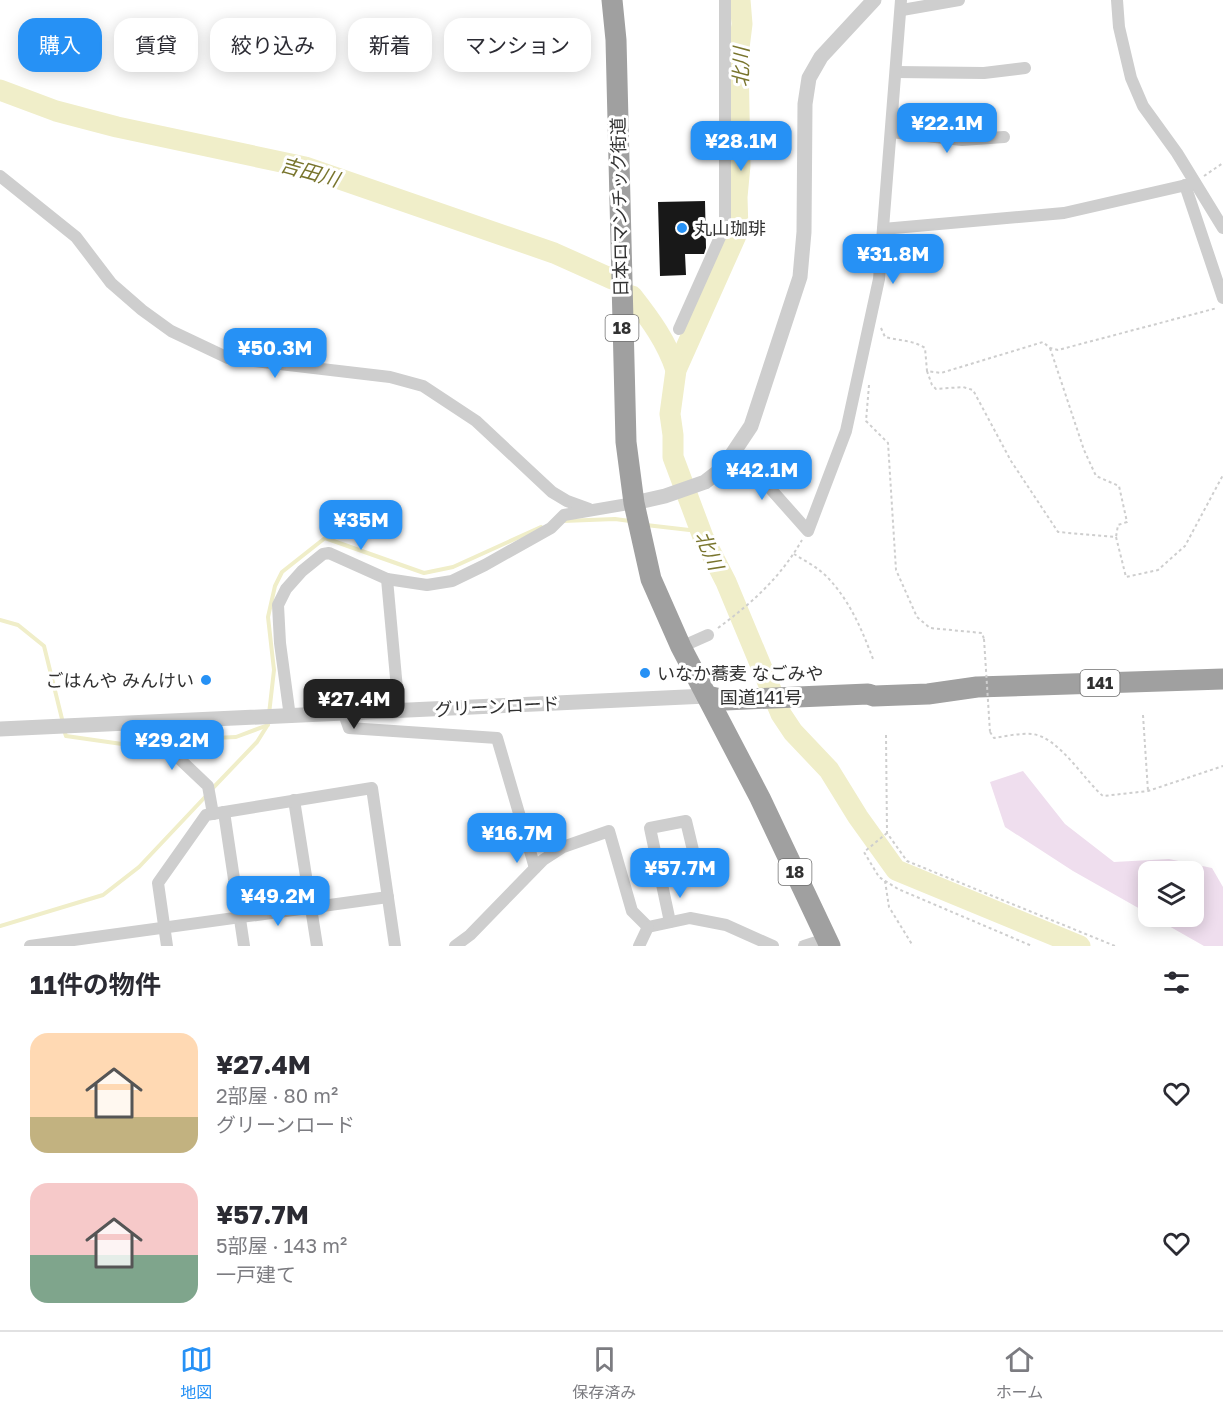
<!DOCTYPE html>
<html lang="ja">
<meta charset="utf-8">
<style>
body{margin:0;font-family:"Golos Text","Noto Sans JP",sans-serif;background:#f2f2f3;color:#2b2b33;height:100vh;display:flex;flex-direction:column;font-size:22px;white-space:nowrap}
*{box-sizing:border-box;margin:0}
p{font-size:20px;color:#7c7c81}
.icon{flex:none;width:33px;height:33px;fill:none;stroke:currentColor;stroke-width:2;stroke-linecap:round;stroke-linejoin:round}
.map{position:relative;height:946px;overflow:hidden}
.details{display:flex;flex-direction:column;background:#fff;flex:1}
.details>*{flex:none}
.hud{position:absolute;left:18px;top:18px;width:600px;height:54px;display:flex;gap:12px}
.controls{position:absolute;left:1138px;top:861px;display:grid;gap:12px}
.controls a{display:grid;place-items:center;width:66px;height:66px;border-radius:12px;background:#fff;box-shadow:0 3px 15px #0003;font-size:30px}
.price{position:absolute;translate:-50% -51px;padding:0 14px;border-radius:12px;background:#2691f5;color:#fff;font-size:20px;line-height:39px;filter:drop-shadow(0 2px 3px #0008)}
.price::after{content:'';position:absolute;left:50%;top:36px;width:18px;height:14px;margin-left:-9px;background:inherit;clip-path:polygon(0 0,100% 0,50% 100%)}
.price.on{background:#222;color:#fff}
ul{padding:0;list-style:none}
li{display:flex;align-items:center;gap:18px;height:150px;padding:0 30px}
li span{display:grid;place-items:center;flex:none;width:168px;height:120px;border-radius:18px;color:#555}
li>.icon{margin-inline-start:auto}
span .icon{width:72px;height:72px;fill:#fffc;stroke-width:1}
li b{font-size:26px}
h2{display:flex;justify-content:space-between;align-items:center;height:72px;padding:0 30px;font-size:26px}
.tag{padding:0 21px;border-radius:18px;background:#fff;box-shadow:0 3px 15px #0003;font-size:21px;line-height:54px}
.tag.on{background:#2691f5;color:#fff}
.menu{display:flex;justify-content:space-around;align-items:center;height:84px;border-top:2px solid #e1e1e2;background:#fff;font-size:16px;color:#7c7c81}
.menu a{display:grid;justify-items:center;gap:3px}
.menu .on{color:#2691f5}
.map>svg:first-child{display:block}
.green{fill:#efdeee}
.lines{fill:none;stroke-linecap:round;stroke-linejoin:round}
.stream{stroke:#f0eec9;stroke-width:4}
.river{stroke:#f0eec9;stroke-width:21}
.building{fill:#181818}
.path{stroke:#cecece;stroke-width:2;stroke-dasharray:3 3;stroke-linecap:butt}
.minor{stroke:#cecece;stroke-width:12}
.tertiary{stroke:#cecece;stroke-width:15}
.trunk{stroke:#a0a0a0;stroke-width:21}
.path-bridge{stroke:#cecece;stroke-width:2;stroke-dasharray:3 3;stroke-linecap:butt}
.poi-dot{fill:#2691f5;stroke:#fff;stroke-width:2}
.labels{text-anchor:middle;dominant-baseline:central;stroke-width:6;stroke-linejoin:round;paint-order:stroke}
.shield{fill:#fff;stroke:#6f6f6f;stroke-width:1.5}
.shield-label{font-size:16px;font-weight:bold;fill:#313131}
.street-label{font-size:18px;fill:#313131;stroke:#fff}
.poi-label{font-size:18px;fill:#313131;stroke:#fff;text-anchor:start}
.water-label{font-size:20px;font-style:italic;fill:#79752d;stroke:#fff}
</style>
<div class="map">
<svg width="1223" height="946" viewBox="0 0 1223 946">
<rect width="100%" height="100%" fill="#fff"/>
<polygon class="green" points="1023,771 1065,824 1114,862 1169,859 1212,868 1223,887 1223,946 1204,946 1153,917 1194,916 1194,872 1149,872 1149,914 1073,871 1005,827 990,782"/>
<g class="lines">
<g class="stream">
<polyline points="563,521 615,519 630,521"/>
<polyline points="646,525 698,531 703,537"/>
<polyline points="0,620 18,625 44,646 63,723"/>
<polyline points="269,714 274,670 268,617 275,586 282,572 325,538 424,573 453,567 541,527"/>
<polyline points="64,730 66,736 122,744 150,741 236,737 268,725 268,722"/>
<polyline points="211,790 257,742 267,726"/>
<polyline points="0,926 103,895 139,867 206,796"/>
</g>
<g class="river">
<polyline points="740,0 742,24 738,56 740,165 737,197 738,231 676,370 670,414 673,435 673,457 703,537 726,582 781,714 793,732 829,770 858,817 896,870 1080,946"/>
<polyline points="0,90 56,111 117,127 305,167 554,253 612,279"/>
<path d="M632,296C650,319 667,342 676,370"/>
</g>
</g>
<polygon class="building" points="705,201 706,248 704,254 685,254 686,275 660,276 658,202"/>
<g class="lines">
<g class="path">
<polyline points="1204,176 1223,163"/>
<path d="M881,328L885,337C899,341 913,340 925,348L927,371L941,373L1043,342L1050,348L1058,350L1217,308"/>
<polyline points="1050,348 1084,450 1096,476 1119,486 1127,522 1118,525 1116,537"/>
<polyline points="927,371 932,385 936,389 963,387 973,390 1011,461 1058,532 1116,537 1126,577 1158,570 1185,546 1223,475"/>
<polyline points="869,385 866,421 888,443 896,570 917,617 930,628 982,633 984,639"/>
<path d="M794,554C805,561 819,568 828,578C850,601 862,630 873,659"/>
<path d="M718,628C753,602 780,578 802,540"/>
<polyline points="1143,715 1148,791"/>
<path d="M990,732L994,738C1006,736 1020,733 1032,734C1059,737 1083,779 1103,796L1148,791L1223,766"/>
<polyline points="886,735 887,833 907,861 1115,946"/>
<polyline points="887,833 864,852 879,877 898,889 1032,946"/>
<polyline points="885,881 889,907 913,946"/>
</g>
<g class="minor">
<polyline points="1117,0 1119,27 1131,78 1143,106 1177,153 1223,228"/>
<polyline points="902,10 959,0"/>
<polyline points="896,72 984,73 1025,68"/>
<polyline points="891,132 962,140 1004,137"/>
<polyline points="0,176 76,237 111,283 142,310 171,331 228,358 390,377 423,386 476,421 552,492 567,501 589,509"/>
<polyline points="1185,185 1223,298"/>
<polyline points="883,229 1064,213 1195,183"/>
<polyline points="679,329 725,226 725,0"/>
<polyline points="733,454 760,477 808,531 846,431 879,279 901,0"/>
<polyline points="387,579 399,711"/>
<polyline points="681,647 708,635"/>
<polyline points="344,714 349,728 497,738 535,868"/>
<polyline points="290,717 280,643 278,605 286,589 302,571 323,554 329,553 387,579 427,585 452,581 485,565 551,528 564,515 634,503"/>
<polyline points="161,722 162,735 168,748 208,786 213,814"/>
<polyline points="294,800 317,946"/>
<polyline points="224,812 244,946"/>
<polyline points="661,881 690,872 697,867 686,821 650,828 670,922"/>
<polyline points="648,927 690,918 726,925 773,946"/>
<polyline points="30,946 388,897"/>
<polyline points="167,946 158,883 206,815 372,788 395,946"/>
<polyline points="455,946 470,935 543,860 563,847 609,831 632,911 648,927"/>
<polyline points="639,946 648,927"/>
<polyline points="804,946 826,939"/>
</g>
<g class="tertiary">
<polyline points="634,503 665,496 705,482 723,468 751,426 800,277 804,232 805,104 809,78 821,57 874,0"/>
<polyline points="0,729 707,696"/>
</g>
<g class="trunk">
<polyline points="612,0 616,40 626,442 634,503 651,579 681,647 760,798 830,946"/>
<polyline points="707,696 725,700 868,694 874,696 928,694 977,687 1223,679"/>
</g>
<polyline class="path-bridge" points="984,639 990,732"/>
</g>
<g class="poi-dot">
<circle cx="682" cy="228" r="6"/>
<circle cx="645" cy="673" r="6"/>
<circle cx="206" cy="680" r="6"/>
</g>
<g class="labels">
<g class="shield">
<rect x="605.5" y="315" width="33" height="26" rx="4.5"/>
<rect x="1080.5" y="670" width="39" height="26" rx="4.5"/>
<rect x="778.5" y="859" width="33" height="26" rx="4.5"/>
</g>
<g class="shield-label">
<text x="622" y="328">18</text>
<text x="1100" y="683">141</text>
<text x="795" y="872">18</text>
</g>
<g class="street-label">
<text transform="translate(619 207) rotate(-91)">日本ロマンチック街道</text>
<text x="761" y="697">国道141号</text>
<text transform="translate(497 706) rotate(-3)">グリーンロード</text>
</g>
<g class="poi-label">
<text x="694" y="228">丸山珈琲</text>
<text x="657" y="673">いなか蕎麦 なごみや</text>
<text x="194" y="680" text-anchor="end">ごはんや みんけい</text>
</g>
<g class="water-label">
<text transform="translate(740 67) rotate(-89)">北川</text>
<text transform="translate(310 171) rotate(16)">吉田川</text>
<text transform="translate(710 550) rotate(67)">北川</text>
</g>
</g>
</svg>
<div class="controls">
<a><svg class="icon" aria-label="layers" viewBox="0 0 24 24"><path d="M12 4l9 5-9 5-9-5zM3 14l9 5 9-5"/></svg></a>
</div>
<b class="price" style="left:947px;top:154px">¥22.1M</b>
<b class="price" style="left:741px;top:172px">¥28.1M</b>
<b class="price" style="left:893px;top:285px">¥31.8M</b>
<b class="price" style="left:275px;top:379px">¥50.3M</b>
<b class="price" style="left:762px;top:501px">¥42.1M</b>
<b class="price" style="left:361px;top:551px">¥35M</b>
<b class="price on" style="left:354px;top:730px">¥27.4M</b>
<b class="price" style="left:172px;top:771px">¥29.2M</b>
<b class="price" style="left:517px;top:864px">¥16.7M</b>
<b class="price" style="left:680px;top:899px">¥57.7M</b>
<b class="price" style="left:278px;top:927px">¥49.2M</b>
<div class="hud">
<a class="tag on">購入</a>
<a class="tag">賃貸</a>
<a class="tag">絞り込み</a>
<a class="tag">新着</a>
<a class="tag">マンション</a>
</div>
</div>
<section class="details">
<h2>11件の物件<svg class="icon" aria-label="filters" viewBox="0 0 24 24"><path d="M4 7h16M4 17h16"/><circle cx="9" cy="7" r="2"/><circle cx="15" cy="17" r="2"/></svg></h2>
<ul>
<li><span style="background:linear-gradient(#ffd9b3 70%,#c2b280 0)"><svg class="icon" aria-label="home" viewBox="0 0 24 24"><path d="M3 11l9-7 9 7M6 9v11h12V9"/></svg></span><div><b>¥27.4M</b><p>2部屋 · 80 m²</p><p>グリーンロード</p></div><svg class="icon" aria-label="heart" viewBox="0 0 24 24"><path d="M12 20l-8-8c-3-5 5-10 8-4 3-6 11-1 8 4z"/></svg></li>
<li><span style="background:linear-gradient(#f6c9c9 60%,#7fa58c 0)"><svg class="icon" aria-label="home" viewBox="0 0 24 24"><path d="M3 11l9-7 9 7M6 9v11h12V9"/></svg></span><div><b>¥57.7M</b><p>5部屋 · 143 m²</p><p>一戸建て</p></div><svg class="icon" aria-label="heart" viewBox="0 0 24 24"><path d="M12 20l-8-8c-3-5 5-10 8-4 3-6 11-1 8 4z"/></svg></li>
</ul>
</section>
<nav class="menu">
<a class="on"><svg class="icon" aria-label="map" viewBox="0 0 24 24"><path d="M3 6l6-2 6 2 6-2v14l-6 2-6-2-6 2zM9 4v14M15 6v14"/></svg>地図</a>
<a><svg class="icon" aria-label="saved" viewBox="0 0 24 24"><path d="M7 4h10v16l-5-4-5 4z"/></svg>保存済み</a>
<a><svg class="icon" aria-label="home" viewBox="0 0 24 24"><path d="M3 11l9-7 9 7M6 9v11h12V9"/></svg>ホーム</a>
</nav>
